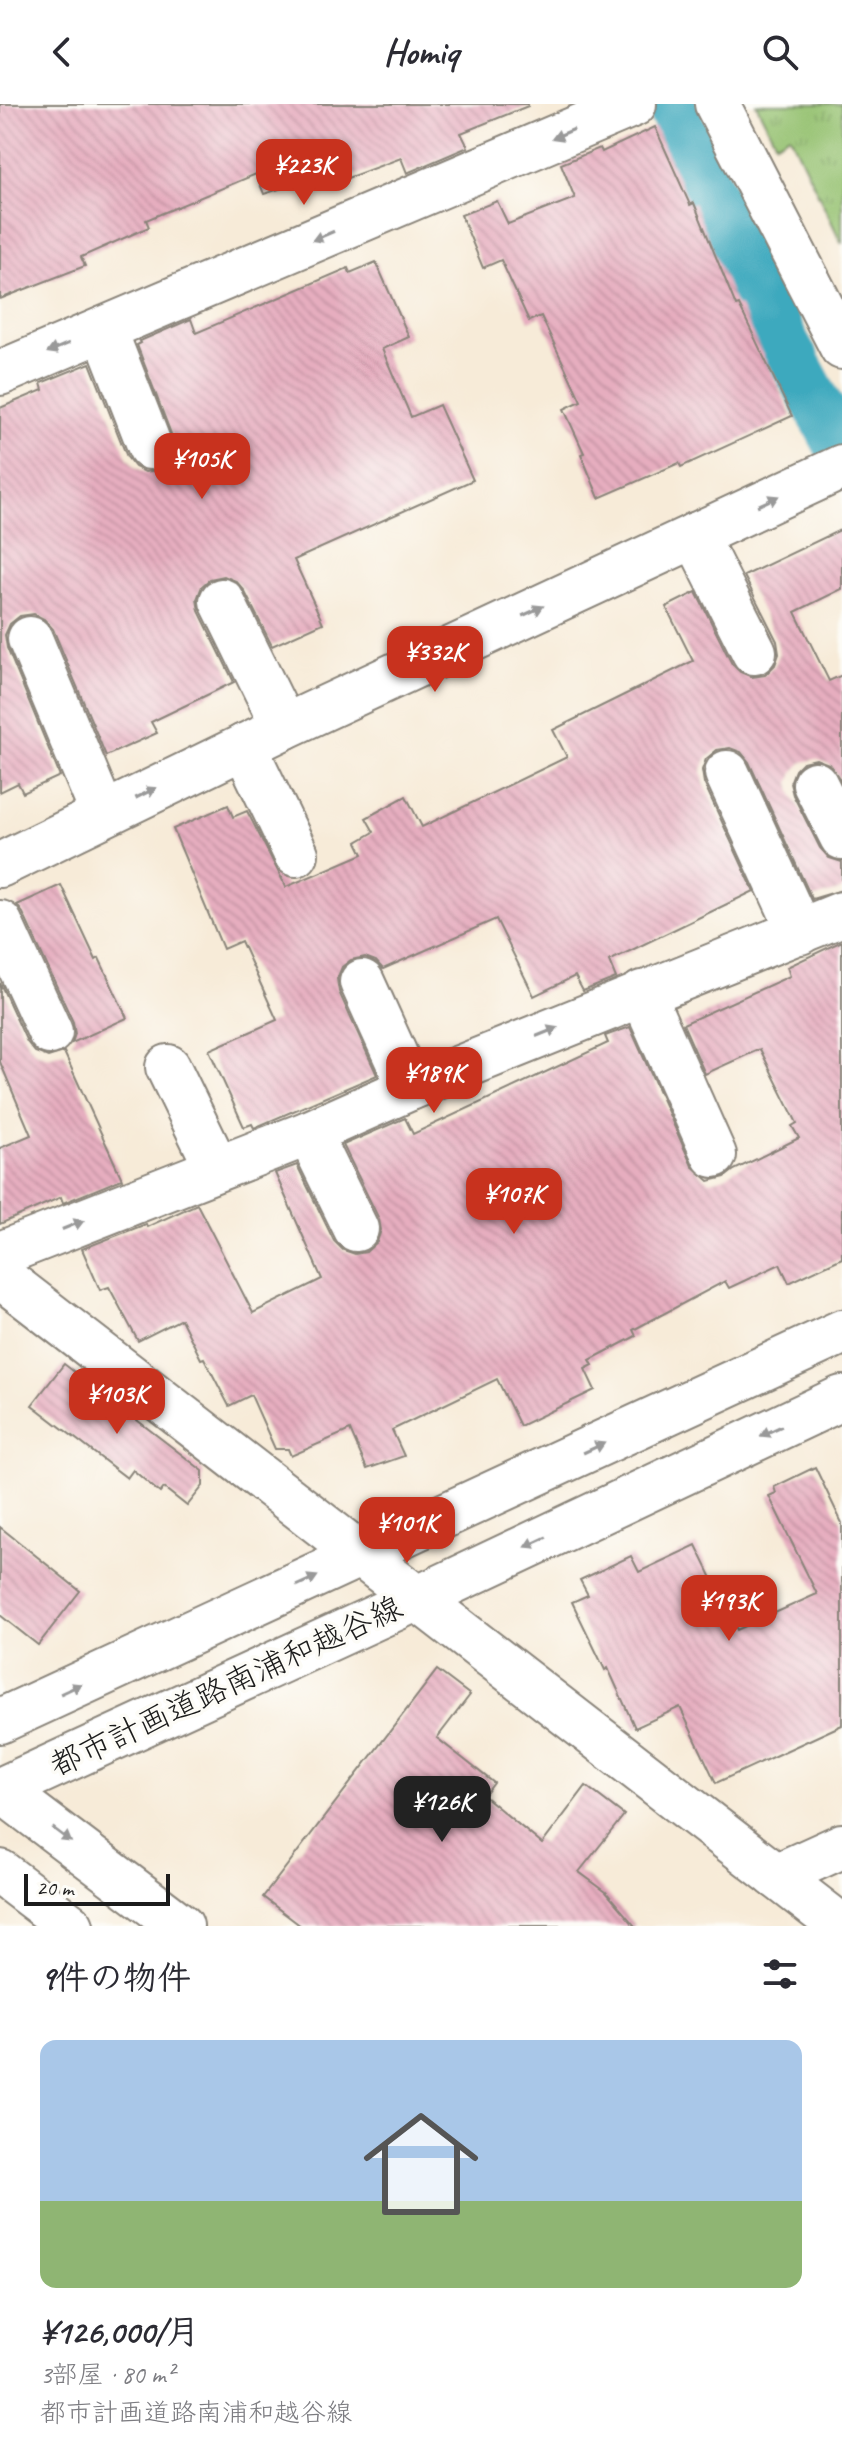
<!DOCTYPE html>
<html lang="ja">
<meta charset="utf-8">
<style>
body{margin:0;font-family:Caveat,"Klee One",sans-serif;background:#f2f2f3;color:#2b2b33;height:100vh;display:flex;flex-direction:column;font-size:30px;white-space:nowrap}
*{box-sizing:border-box;margin:0}
p{font-size:26px;color:#7c7c81}
.icon{flex:none;width:44px;height:44px;fill:none;stroke:currentColor;stroke-width:2;stroke-linecap:round;stroke-linejoin:round}
.map{position:relative;height:1822px;overflow:hidden}
.sheet{display:flex;flex-direction:column;background:#fff;flex:1}
.sheet>*{flex:none}
.scale{position:absolute;left:24px;bottom:20px;width:146px;box-sizing:border-box;padding-left:8px;border:4px solid #1c1c1c;border-top:0;font-size:22px;line-height:28px;white-space:nowrap;color:#1c1c1c;-webkit-text-stroke:6px #fdfcf7;paint-order:stroke}
.price{position:absolute;translate:-50% -68px;padding:0 18px;border-radius:16px;background:#c8321e;color:#fff;font-size:26px;line-height:52px;filter:drop-shadow(0 2px 4px #0008)}
.price::after{content:'';position:absolute;left:50%;top:48px;width:24px;height:18px;margin-left:-12px;background:inherit;clip-path:polygon(0 0,100% 0,50% 100%)}
.price.selected{background:#222;color:#fff}
ul{padding:0;list-style:none}
li{display:grid;align-content:center;gap:16px;height:424px;padding:0 40px}
li+li{border-top:2px solid #e1e1e2}
li span{display:grid;place-items:center;height:248px;border-radius:16px;color:#555}
li>.icon{margin-inline-start:auto}
span .icon{width:144px;height:144px;fill:#fffc;stroke-width:1}
li b{font-size:34px}
h2{display:flex;justify-content:space-between;align-items:center;height:96px;padding:0 40px;font-size:34px}
header{display:flex;justify-content:space-between;align-items:center;height:104px;padding:0 40px;background:#fff;font-size:36px;font-weight:700}
.map>svg:first-child{display:block}
.park{fill:url(#park-tufts);stroke:#586e46;stroke-width:2}
.lines{fill:none;stroke-linecap:round;stroke-linejoin:round}
.canal{stroke:#3ea9be;stroke-width:50}
.building{fill:url(#building-back-hatch)}
.minor-casing{stroke:#8a847a;stroke-width:48}
.major-casing{stroke:#8a847a;stroke-width:48}
.minor{stroke:#fff;stroke-width:44}
.major{stroke:#fff;stroke-width:44}
.oneway{fill:#999}
.labels{text-anchor:middle;dominant-baseline:central;stroke-width:7;stroke-linejoin:round;paint-order:stroke}
.street-label{font-size:32px;fill:#1c1c1c;stroke:#fdfcf7}
</style>
<header><svg class="icon" aria-label="back" viewBox="0 0 24 24"><path d="M15 5l-7 7 7 7"/></svg>Homiq<svg class="icon" aria-label="search" viewBox="0 0 24 24"><circle cx="10" cy="10" r="6"/><path d="M15 15l6 6"/></svg></header>
<div class="map">
<svg width="842" height="1822" viewBox="0 0 842 1822">
<defs>
<pattern id="park-tufts" width="24" height="20" patternUnits="userSpaceOnUse" patternTransform="scale(2)"><rect width="24" height="20" fill="#94c170"/><path d="M3 7l-1-3M5 7V3M7 7l1-3M15 17l-1-3M17 17v-4M19 17l1-3" fill="none" stroke="#7fa560"/></pattern>
<pattern id="building-back-hatch" width="6" height="6" patternUnits="userSpaceOnUse" patternTransform="scale(2)"><rect width="6" height="6" fill="#e6adbf"/><path d="M-1 5l2 2M0 0l6 6M5-1l2 2" fill="none" stroke="#c594a4"/></pattern>
</defs>
<rect width="100%" height="100%" fill="#fdfcf7"/>
<filter id="ink" filterUnits="userSpaceOnUse"><feTurbulence type="fractalNoise" baseFrequency=".0125" numOctaves="2"/><feDisplacementMap in="SourceGraphic" scale="16" xChannelSelector="R" yChannelSelector="G"/><feConvolveMatrix kernelMatrix="1 2 1 2 8 2 1 2 1" color-interpolation-filters="sRGB"/></filter>
<filter id="wash" filterUnits="userSpaceOnUse"><feTurbulence type="fractalNoise" baseFrequency=".006" numOctaves="4" result="noise"/><feDisplacementMap in="SourceGraphic" scale="32" xChannelSelector="R" yChannelSelector="G"/><feGaussianBlur stdDeviation="1.8" result="paint"/><feColorMatrix in="noise" values="0 0 0 0 0 0 0 0 0 0 0 0 0 0 0 0 0 1.4 0 .05"/><feComposite in="paint" operator="in"/></filter>
<g filter="url(#wash)">
<rect width="100%" height="100%" fill="#f7ebd8"/>
<polygon class="park" points="756,0 842,0 842,140 790,31 776,39"/>
<g class="lines">
<polyline class="canal" points="670,0 754,181 842,347"/>
</g>
<g id="blocks">
<g class="building">
<polygon points="0,0 528,0 528,2 461,29 468,43 407,69 401,54 326,82 322,71 264,90 256,70 146,116 149,123 81,153 85,162 0,195"/>
<polygon points="655,23 690,101 694,99 736,202 739,201 792,312 681,363 679,359 599,394 581,350 584,349 564,305 581,297 541,212 529,217 501,156 483,164 461,111 497,97 508,120 575,94 561,60 600,44 602,48"/>
<polygon points="376,158 409,233 382,245 411,313 439,301 473,376 294,456 323,519 272,542 244,486 236,477 224,472 210,475 202,482 197,495 199,507 234,578 151,618 157,629 106,652 53,525 44,515 34,510 20,512 10,520 5,531 7,544 60,672 23,689 18,679 0,688 0,304 43,286 41,279 90,259 127,353 135,363 145,368 158,366 170,358 174,348 173,335 137,241 141,239 140,237 191,215 196,229 348,164 350,169"/>
<polygon points="842,425 842,485 795,508 829,577 842,571 842,678 829,660 816,655 803,658 795,666 790,679 793,691 820,744 829,754 842,758 842,786 812,795 749,658 741,648 730,644 717,646 706,655 702,666 704,679 754,787 609,857 616,874 583,887 575,872 534,892 496,815 383,865 376,857 365,853 351,856 342,863 337,875 339,888 377,971 254,1024 252,1020 244,1023 209,946 277,916 241,837 223,845 173,725 228,701 233,713 247,707 286,783 363,750 357,738 374,728 366,714 406,692 422,723 567,653 553,626 693,557 666,503 696,488 732,560 740,568 752,573 765,571 775,561 779,550 777,537 744,472"/>
<polygon points="61,781 96,856 99,854 127,914 72,939 75,930 73,918 23,809 17,801"/>
<polygon points="842,837 842,1154 789,1179 780,1160 729,1184 725,1177 633,1226 636,1232 590,1256 593,1261 585,1265 595,1286 520,1322 497,1275 392,1326 404,1352 367,1365 350,1326 291,1352 288,1345 275,1345 251,1291 229,1302 204,1254 201,1255 181,1215 138,1237 109,1183 100,1186 82,1145 146,1120 147,1123 197,1100 253,1209 322,1175 275,1069 297,1061 334,1137 343,1146 355,1150 366,1148 377,1138 381,1126 379,1115 343,1041 405,1014 413,1030 608,939 605,932 630,923 692,1062 709,1077 725,1073 734,1066 799,1034 792,1022 797,1019 760,945 705,970 683,920 790,872 787,863"/>
<polygon points="0,879 27,938 35,948 48,953 64,948 122,1075 63,1099 61,1093 0,1120 0,1044 31,1031 0,958"/>
<polygon points="64,1260 203,1367 203,1382 187,1402 164,1384 160,1389 133,1366 127,1374 32,1301"/>
<polygon points="815,1363 842,1419 842,1621 716,1679 680,1603 635,1624 608,1564 605,1566 572,1498 588,1491 580,1476 631,1452 639,1468 696,1441 737,1526 817,1490 769,1392 776,1389 774,1383"/>
<polygon points="0,1423 80,1487 38,1541 0,1511"/>
<polygon points="437,1566 470,1591 437,1634 494,1679 484,1692 542,1740 586,1682 624,1711 579,1768 606,1788 635,1822 301,1822 263,1793"/>
</g>
</g>
</g>
<g filter="url(#ink)">
<use href="#blocks" fill-opacity="0" stroke="#8a847a" stroke-width="2"/>
<g class="lines">
<defs>
<g id="minor">
<polyline points="717,0 842,243"/>
<polyline points="104,225 150,343"/>
<polyline points="0,269 634,0"/>
<polyline points="695,431 754,548"/>
<polyline points="222,497 284,623"/>
<polyline points="30,535 103,710"/>
<polyline points="244,642 296,750"/>
<polyline points="727,669 800,828"/>
<polyline points="815,680 842,733"/>
<polyline points="0,761 284,623 842,363"/>
<polyline points="0,819 50,928"/>
<polyline points="362,878 410,984"/>
<polyline points="642,889 714,1051"/>
<polyline points="168,963 217,1064"/>
<polyline points="309,1029 356,1125"/>
<polyline points="0,1150 309,1029 410,984 842,810"/>
<polyline points="0,1172 841,1822"/>
<polyline points="0,1617 842,1228"/>
<polyline points="0,1686 418,1494 842,1294"/>
<polyline points="776,1772 842,1742"/>
</g>
<g id="major">
<polyline points="0,1685 181,1822"/>
<polyline points="0,1768 71,1822"/>
</g>
</defs>
<use href="#minor" class="minor-casing"/>
<use href="#major" class="major-casing"/>
<use href="#minor" class="minor"/>
<use href="#major" class="major"/>
</g>
<defs><path id="oneway-solid" d="M-6-.8H1V-3.2L6.5 0L1 3.2V.8H-6Z" transform="scale(2)"/></defs>
<g class="oneway">
<use href="#oneway-solid" transform="translate(563 30) rotate(157)"/>
<use href="#oneway-solid" transform="translate(323 132) rotate(157)"/>
<use href="#oneway-solid" transform="translate(58 244) rotate(157)"/>
<use href="#oneway-solid" transform="translate(768 397) rotate(-25)"/>
<use href="#oneway-solid" transform="translate(533 507) rotate(-25)"/>
<use href="#oneway-solid" transform="translate(146 689) rotate(-26)"/>
<use href="#oneway-solid" transform="translate(547 928) rotate(-22)"/>
<use href="#oneway-solid" transform="translate(73 1121) rotate(-22)"/>
<use href="#oneway-solid" transform="translate(771 1327) rotate(155)"/>
<use href="#oneway-solid" transform="translate(594 1344) rotate(-25)"/>
<use href="#oneway-solid" transform="translate(536 1438) rotate(155)"/>
<use href="#oneway-solid" transform="translate(307 1477) rotate(-25)"/>
<use href="#oneway-solid" transform="translate(71 1585) rotate(-25)"/>
<use href="#oneway-solid" transform="translate(62 1731) rotate(37)"/>
</g>
</g>
<g class="labels">
<g class="street-label">
<text transform="translate(226 1582) rotate(-25)">都市計画道路南浦和越谷線</text>
</g>
</g>
</svg>
<div class="scale">20 m</div>
<b class="price" style="left:304px;top:103px">¥223K</b>
<b class="price" style="left:202px;top:397px">¥105K</b>
<b class="price" style="left:435px;top:590px">¥332K</b>
<b class="price" style="left:434px;top:1011px">¥189K</b>
<b class="price" style="left:514px;top:1132px">¥107K</b>
<b class="price" style="left:117px;top:1332px">¥103K</b>
<b class="price" style="left:407px;top:1461px">¥101K</b>
<b class="price" style="left:729px;top:1539px">¥193K</b>
<b class="price selected" style="left:442px;top:1740px">¥126K</b>
</div>
<section class="sheet">
<h2>9件の物件<svg class="icon" aria-label="filters" viewBox="0 0 24 24"><path d="M4 7h16M4 17h16"/><circle cx="9" cy="7" r="2"/><circle cx="15" cy="17" r="2"/></svg></h2>
<ul>
<li><span style="background:linear-gradient(#a9c7e8 65%,#8fb573 0)"><svg class="icon" aria-label="home" viewBox="0 0 24 24"><path d="M3 11l9-7 9 7M6 9v11h12V9"/></svg></span><div><b>¥126,000/月</b><p>3部屋 · 80 m²</p><p>都市計画道路南浦和越谷線</p></div></li>
</ul>
</section>
